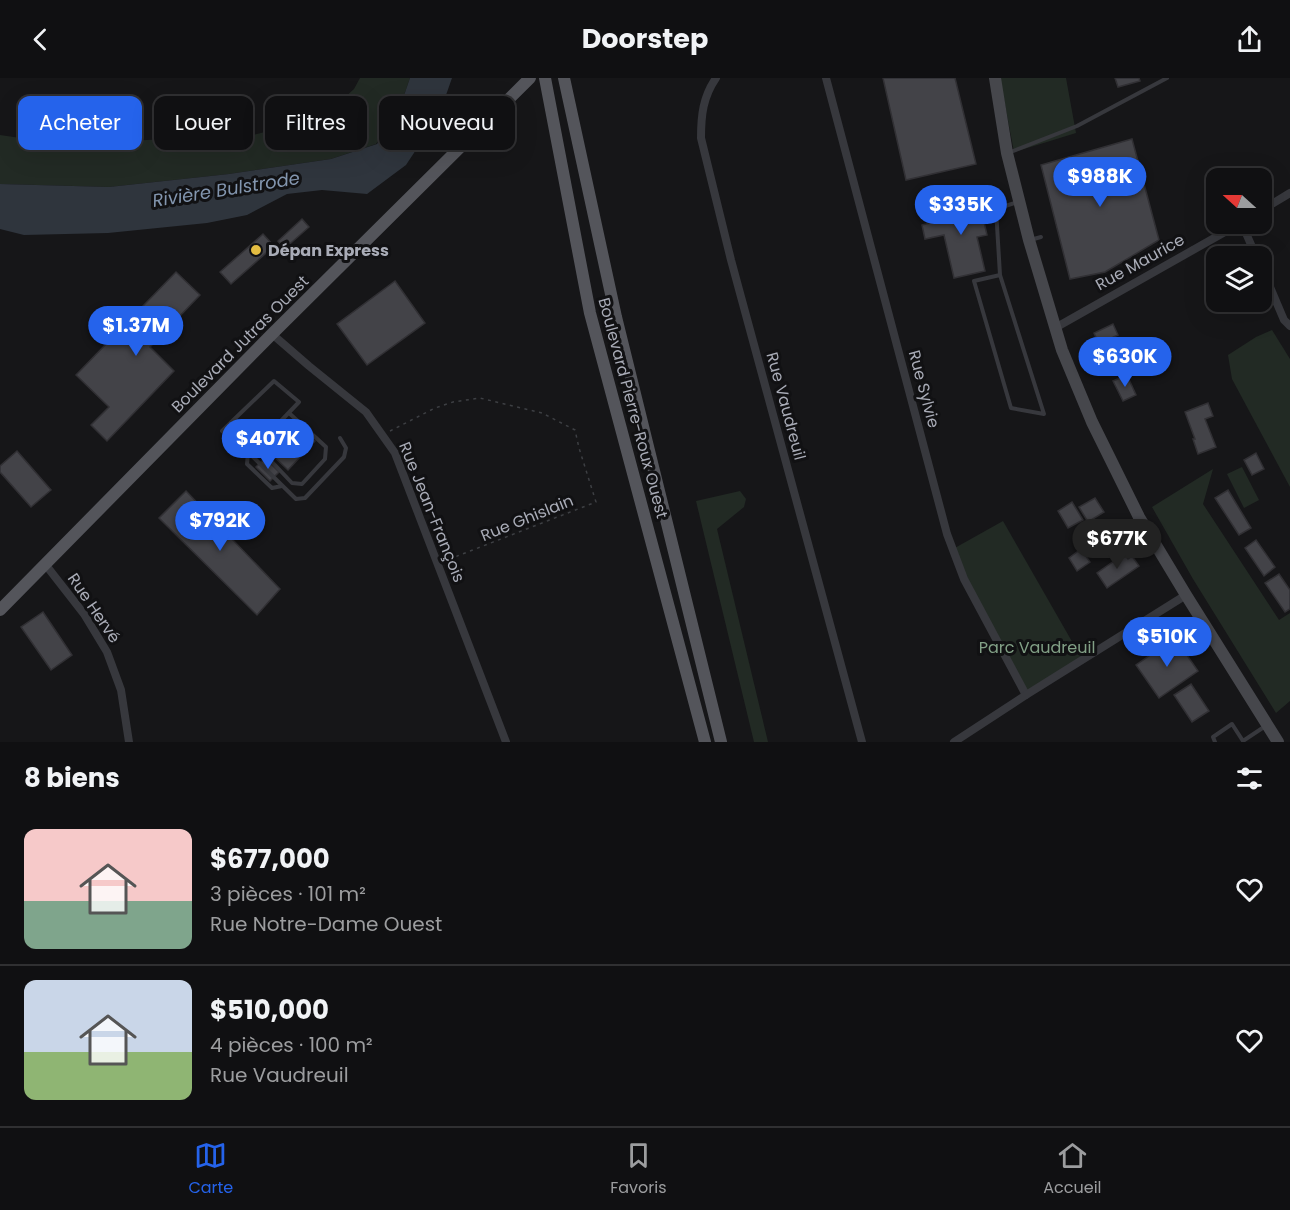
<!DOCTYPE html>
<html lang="fr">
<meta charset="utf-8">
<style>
body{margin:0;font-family:Poppins,sans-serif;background:#19191b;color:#f1f3f6;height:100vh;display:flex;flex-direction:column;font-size:22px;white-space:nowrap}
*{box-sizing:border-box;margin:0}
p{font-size:20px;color:#9c9d9f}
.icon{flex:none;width:33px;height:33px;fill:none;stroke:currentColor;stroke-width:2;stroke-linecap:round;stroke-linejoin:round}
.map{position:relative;height:664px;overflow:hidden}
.drawer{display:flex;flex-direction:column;background:#101012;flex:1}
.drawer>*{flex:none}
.top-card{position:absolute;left:18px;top:18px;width:600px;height:54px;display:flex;gap:12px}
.needle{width:39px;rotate:291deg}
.buttons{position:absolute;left:1206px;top:90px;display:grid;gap:12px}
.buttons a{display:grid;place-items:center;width:66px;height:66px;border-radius:12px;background:#101012;box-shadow:0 6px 24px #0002,0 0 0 2px #303032;font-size:30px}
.price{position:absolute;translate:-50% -51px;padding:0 14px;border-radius:21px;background:#2563eb;color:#fff;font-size:20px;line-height:39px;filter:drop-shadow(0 2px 3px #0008)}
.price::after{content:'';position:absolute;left:50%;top:36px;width:18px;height:14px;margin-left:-9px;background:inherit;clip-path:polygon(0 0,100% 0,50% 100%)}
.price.current{background:#222;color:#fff}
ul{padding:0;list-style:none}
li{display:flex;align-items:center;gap:18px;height:150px;padding:0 24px}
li+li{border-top:2px solid #303032}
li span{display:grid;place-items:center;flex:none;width:168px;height:120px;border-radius:12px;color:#555}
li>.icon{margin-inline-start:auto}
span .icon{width:72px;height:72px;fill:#fffc;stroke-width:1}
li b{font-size:26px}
h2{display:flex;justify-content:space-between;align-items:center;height:72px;padding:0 24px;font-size:26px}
.tag{padding:0 21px;border-radius:12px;background:#101012;box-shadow:0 6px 24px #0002,0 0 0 2px #303032;font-size:21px;line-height:54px}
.tag.current{background:#2563eb;color:#fff}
header{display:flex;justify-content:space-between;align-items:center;height:78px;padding:0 24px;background:#101012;font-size:27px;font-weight:700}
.menu{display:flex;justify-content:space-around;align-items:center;height:84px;border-top:2px solid #303032;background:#101012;font-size:16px;color:#9c9d9f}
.menu a{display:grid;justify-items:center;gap:3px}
.menu .current{color:#2563eb}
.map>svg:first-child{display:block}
.green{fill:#222a24}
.water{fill:#2f353d}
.building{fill:#434348;stroke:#313034;stroke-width:1.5}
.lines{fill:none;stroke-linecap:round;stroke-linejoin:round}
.path{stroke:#3d3f43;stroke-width:1.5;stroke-dasharray:3 4.5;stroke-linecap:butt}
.lane{stroke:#37383d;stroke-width:4}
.street{stroke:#37383d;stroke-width:8}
.secondary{stroke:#46474c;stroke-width:12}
.primary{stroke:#54555b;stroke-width:12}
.poi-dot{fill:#e4bd42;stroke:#111113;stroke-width:2}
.labels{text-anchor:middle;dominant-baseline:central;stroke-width:6;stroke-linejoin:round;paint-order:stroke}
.poi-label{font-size:16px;font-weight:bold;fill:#a9acb7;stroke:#111113;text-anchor:start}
.street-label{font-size:16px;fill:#a9acb7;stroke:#111113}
.park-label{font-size:16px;fill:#82a086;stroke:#111113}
.water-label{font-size:18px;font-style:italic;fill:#8396af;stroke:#111113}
</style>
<header><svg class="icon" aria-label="back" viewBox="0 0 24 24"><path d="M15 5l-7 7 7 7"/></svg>Doorstep<svg class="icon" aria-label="share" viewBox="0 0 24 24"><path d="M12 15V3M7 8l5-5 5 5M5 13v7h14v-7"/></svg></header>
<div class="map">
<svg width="1290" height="664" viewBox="0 0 1290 664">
<rect width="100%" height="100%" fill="#161618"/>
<g class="green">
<polygon points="360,0 410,0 400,29 376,66 331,81 229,96 109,109 0,106 0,57 61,66 253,57 296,46 332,31 354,11"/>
<polygon points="1000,0 1066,0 1076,55 1014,74"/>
<polygon points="1272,252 1290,281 1290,409 1232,301 1228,277 1256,259"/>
<polygon points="1242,389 1259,422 1244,430 1227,396"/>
<polygon points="1213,391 1203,426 1279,542 1290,535 1290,623 1276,635 1193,501 1152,429"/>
<polygon points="740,413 746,421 744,429 717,451 768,664 754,664 696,423"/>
<polygon points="1003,443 1082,581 1026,617 953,471"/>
</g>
<polygon class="water" points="410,0 452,0 439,37 406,87 367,116 322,112 287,116 247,137 207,145 108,155 24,157 0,151 0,106 109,109 229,96 331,81 377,66 400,29"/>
<g class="building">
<polygon points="883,0 955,0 976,86 906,102"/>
<polygon points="1115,0 1139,0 1140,3 1118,9"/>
<polygon points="1132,61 1159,162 1105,194 1070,201 1041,87"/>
<polygon points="978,118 987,157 977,159 985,193 954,200 944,157 925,161 922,147 941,142 939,135 953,132 951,125"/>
<polygon points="302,141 309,149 284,171 278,163"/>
<polygon points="263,156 274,168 231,206 220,194"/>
<polygon points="176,194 200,217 150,269 174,293 107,363 91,347 109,329 76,297"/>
<polygon points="395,203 425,245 367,287 337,246"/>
<polygon points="1113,246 1118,257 1111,260 1116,269 1103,275 1094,255"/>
<polygon points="1127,297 1136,317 1123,323 1113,303"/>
<polygon points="1208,325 1213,338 1205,341 1216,369 1198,376 1193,361 1195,361 1185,334"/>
<polygon points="293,343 315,363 288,392 267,372"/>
<polygon points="17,373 51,412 31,429 0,394 0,388"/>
<polygon points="1256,375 1264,391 1252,397 1244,382"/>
<polygon points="265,380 279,394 270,403 256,389"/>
<polygon points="1228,412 1251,450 1239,457 1215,420"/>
<polygon points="186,413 280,511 257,537 159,440"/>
<polygon points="1095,420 1104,434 1088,444 1079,429"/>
<polygon points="1072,424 1083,442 1068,450 1058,433"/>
<polygon points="1256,462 1275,489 1264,498 1245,470"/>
<polygon points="1081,471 1090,484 1077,493 1069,480"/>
<polygon points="1124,476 1128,481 1132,478 1139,488 1107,510 1097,495"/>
<polygon points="1279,496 1290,512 1290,531 1285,534 1265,505"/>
<polygon points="43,534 72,577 51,592 21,549"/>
<polygon points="1175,560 1198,593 1159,620 1136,587"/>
<polygon points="1191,606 1209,633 1192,644 1174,617"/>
</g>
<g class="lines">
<polyline class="path" points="390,353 435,330 453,324 480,320 542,335 575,352 579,370 596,424 447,482"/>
<g class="lane">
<polyline points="1008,75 1077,48 1167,0"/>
<polyline points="1030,162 1041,159"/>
<polyline points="1000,197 974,203 1011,330 1044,336 1000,197 996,131 1018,124"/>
<polygon points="274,303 299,324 257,368 248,374 222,353"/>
<polyline points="257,368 292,405 302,406 325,381 326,369 289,335"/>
<polyline points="248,374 296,421 305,420 344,379 346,370 340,360"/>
<polyline points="248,375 247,386 272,410 282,408"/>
<polyline points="1215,664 1213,659 1232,646 1243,663 1264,649"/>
</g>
<g class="street">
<path d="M716,0C703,19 701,37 701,60L731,182L862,664"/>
<polyline points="826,0 947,456 964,501 1026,617"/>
<polyline points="1262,132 1290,115"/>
<polyline points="1242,146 1256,178"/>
<polyline points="1262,190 1284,242 1290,248"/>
<polyline points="1055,250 1239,146"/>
<polyline points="272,256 309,288 366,334 395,375 506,664"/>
<polyline points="45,486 84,536 107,574 121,612 129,664"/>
<polyline points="954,664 1026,617 1186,517"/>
</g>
<polyline class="secondary" points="995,0 1007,75 1029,162 1062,272 1092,344 1139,439 1186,517 1278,664"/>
<g class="primary">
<polyline points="545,0 590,235 705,664"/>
<polyline points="564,0 616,239 721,664"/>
<polyline points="0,532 272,256 530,0"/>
</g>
</g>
<circle class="poi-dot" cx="256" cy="172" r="6"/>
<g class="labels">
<g class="poi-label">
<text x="268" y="172">Dépan Express</text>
</g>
<g class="street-label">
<text transform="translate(1140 184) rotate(-29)">Rue Maurice</text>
<text transform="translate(240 266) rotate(-45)">Boulevard Jutras Ouest</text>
<text transform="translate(924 311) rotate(75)">Rue Sylvie</text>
<text transform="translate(786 328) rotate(75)">Rue Vaudreuil</text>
<text transform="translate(633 330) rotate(75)">Boulevard Pierre-Roux Ouest</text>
<text transform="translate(432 434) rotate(68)">Rue Jean-François</text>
<text transform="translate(527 440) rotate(-22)">Rue Ghislain</text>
<text transform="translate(94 530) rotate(56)">Rue Hervé</text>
</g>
<g class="park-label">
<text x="1037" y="569">Parc Vaudreuil</text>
</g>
<g class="water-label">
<text transform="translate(226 111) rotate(-9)">Rivière Bulstrode</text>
</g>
</g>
</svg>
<div class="buttons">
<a><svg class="needle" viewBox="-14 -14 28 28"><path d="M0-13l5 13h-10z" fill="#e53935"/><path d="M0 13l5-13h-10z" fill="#9c9d9f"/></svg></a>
<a><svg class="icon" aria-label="layers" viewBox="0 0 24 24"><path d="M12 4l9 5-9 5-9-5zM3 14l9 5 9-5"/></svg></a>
</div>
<b class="price" style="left:1100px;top:130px">$988K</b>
<b class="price" style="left:961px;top:158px">$335K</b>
<b class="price" style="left:136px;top:279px">$1.37M</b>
<b class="price" style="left:1125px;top:310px">$630K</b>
<b class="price" style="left:268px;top:392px">$407K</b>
<b class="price" style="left:220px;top:474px">$792K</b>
<b class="price current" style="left:1117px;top:492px">$677K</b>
<b class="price" style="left:1167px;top:590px">$510K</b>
<div class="top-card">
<a class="tag current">Acheter</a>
<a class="tag">Louer</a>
<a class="tag">Filtres</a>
<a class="tag">Nouveau</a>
</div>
</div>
<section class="drawer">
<h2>8 biens<svg class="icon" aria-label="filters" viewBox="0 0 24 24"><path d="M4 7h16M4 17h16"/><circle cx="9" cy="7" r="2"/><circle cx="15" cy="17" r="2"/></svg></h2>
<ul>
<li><span style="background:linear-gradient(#f6c9c9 60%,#7fa58c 0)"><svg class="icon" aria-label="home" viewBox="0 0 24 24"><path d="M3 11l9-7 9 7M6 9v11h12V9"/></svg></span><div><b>$677,000</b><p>3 pièces · 101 m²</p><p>Rue Notre-Dame Ouest</p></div><svg class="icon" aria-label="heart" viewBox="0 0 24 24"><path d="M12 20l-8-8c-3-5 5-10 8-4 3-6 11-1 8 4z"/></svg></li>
<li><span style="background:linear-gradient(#c9d6e8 60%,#8fb573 0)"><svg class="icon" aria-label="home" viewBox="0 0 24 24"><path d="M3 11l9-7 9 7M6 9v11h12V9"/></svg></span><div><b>$510,000</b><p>4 pièces · 100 m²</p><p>Rue Vaudreuil</p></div><svg class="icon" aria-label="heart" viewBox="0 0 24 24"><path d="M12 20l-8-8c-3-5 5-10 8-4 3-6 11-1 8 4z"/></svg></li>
</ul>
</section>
<nav class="menu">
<a class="current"><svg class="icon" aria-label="map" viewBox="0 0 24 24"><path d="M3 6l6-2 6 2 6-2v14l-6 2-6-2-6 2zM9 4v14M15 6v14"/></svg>Carte</a>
<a><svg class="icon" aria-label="saved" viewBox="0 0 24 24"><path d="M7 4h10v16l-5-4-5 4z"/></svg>Favoris</a>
<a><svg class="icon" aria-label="home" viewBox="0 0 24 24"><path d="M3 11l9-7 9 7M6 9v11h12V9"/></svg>Accueil</a>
</nav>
